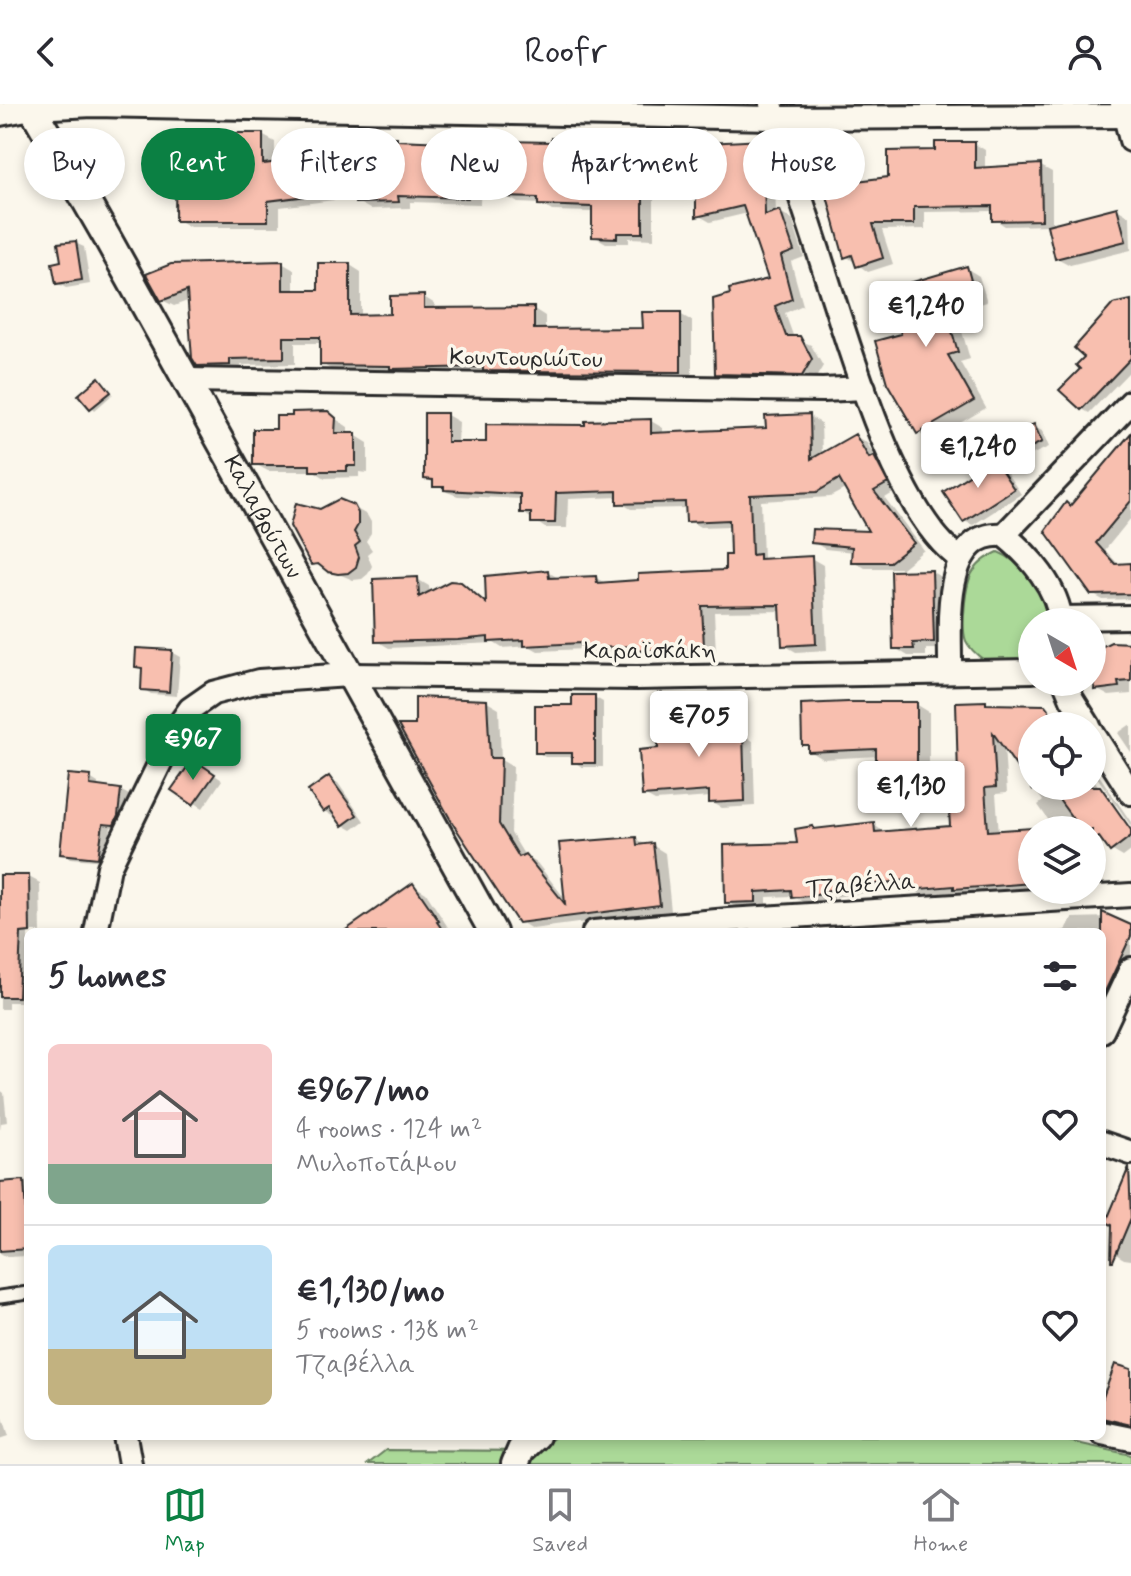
<!DOCTYPE html>
<meta charset="utf-8">
<style>
body{margin:0;font-family:Mynerve,sans-serif;background:#f7f7f7;color:#2b2b33;height:100vh;display:flex;flex-direction:column;font-size:30px;white-space:nowrap}
*{box-sizing:border-box;margin:0}
p{font-size:26px;color:#7c7c81}
.icon{flex:none;width:44px;height:44px;fill:none;stroke:currentColor;stroke-width:2;stroke-linecap:round;stroke-linejoin:round}
.map{position:relative;flex:1;overflow:hidden}
.panel{position:absolute;left:24px;top:824px;width:1082px;height:512px;display:flex;flex-direction:column;background:#fff;border-radius:12px;box-shadow:0 4px 12px #0003}
.panel>*{flex:none}
.banner{position:absolute;left:24px;top:24px;width:1084px;height:72px;display:flex;gap:16px}
.needle{width:52px;rotate:141deg}
.tools{position:absolute;left:1018px;top:504px;display:grid;gap:16px}
.tools a{display:grid;place-items:center;width:88px;height:88px;border-radius:50%;background:#fff;box-shadow:0 4px 12px #0003;font-size:40px}
.price{position:absolute;translate:-50% -68px;padding:0 18px;border-radius:8px;background:#fff;color:#222;font-size:26px;line-height:52px;filter:drop-shadow(0 2px 4px #0008)}
.price::after{content:'';position:absolute;left:50%;top:48px;width:24px;height:18px;margin-left:-12px;background:inherit;clip-path:polygon(0 0,100% 0,50% 100%)}
.price.selected{background:#0b8043;color:#fff}
ul{padding:0;list-style:none}
li{display:flex;align-items:center;gap:24px;height:200px;padding:0 24px}
li+li{border-top:2px solid #e1e1e2}
li span{display:grid;place-items:center;flex:none;width:224px;height:160px;border-radius:12px;color:#555}
li>.icon{margin-inline-start:auto}
span .icon{width:96px;height:96px;fill:#fffc;stroke-width:1}
li b{font-size:34px}
h2{display:flex;justify-content:space-between;align-items:center;height:96px;padding:0 24px;font-size:34px}
.tag{padding:0 28px;border-radius:36px;background:#fff;box-shadow:0 4px 12px #0003;font-size:28px;line-height:72px}
.tag.selected{background:#0b8043;color:#fff}
header{display:flex;justify-content:space-between;align-items:center;height:104px;padding:0 24px;background:#fff;font-size:36px;font-weight:600}
.dock{display:flex;justify-content:space-around;align-items:center;height:112px;border-top:2px solid #e1e1e2;background:#fff;font-size:22px;color:#7c7c81}
.dock a{display:grid;justify-items:center;gap:4px}
.dock .selected{color:#0b8043}
.map>svg:first-child{display:block}
.green{fill:#abd998;stroke:#6b8262;stroke-width:2}
.shadow{fill:#0003}
.building{fill:#f8bfaf;stroke:#2b2b2b;stroke-width:2}
.lines{fill:none;stroke-linecap:round;stroke-linejoin:round}
.service-casing{stroke:#2b2b2b;stroke-width:17}
.minor-casing{stroke:#2b2b2b;stroke-width:28}
.tertiary-casing{stroke:#2b2b2b;stroke-width:32}
.service{stroke:#fbf7ec;stroke-width:11}
.minor{stroke:#fbf7ec;stroke-width:22}
.tertiary{stroke:#fbf7ec;stroke-width:26}
.labels{text-anchor:middle;dominant-baseline:central;stroke-width:7;stroke-linejoin:round;paint-order:stroke}
.street-label{font-size:24px;fill:#2b2b2b;stroke:#fbf7ec}
</style>
<header><svg class="icon" aria-label="back" viewBox="0 0 24 24"><path d="M15 5l-7 7 7 7"/></svg>Roofr<svg class="icon" aria-label="person" viewBox="0 0 24 24"><circle cx="12" cy="8" r="4"/><path d="M4 21q1-7 8-7t8 7"/></svg></header>
<div class="map">
<svg width="1131" height="1360" viewBox="0 0 1131 1360">
<rect width="100%" height="100%" fill="#fbf7ec"/>
<filter id="ink" filterUnits="userSpaceOnUse"><feTurbulence type="fractalNoise" baseFrequency=".0125" numOctaves="2"/><feDisplacementMap in="SourceGraphic" scale="16" xChannelSelector="R" yChannelSelector="G"/><feConvolveMatrix kernelMatrix="1 2 1 2 8 2 1 2 1" color-interpolation-filters="sRGB"/></filter>
<g filter="url(#ink)">
<g class="green">
<path d="M998,448C1025,459 1045,492 1053,518H1032V556H984C977,551 970,545 966,537C961,524 965,480 973,468C979,458 988,453 998,448Z"/>
<polygon points="556,1332 1046,1332 1131,1351 1131,1360 368,1360 386,1346 538,1347"/>
</g>
<g class="shadow">
<polygon points="262,31 275,38 275,60 356,50 396,35 402,38 447,40 469,33 482,41 480,100 410,98 410,104 370,105 357,98 357,93 280,103 280,123 190,123 177,116 238,40"/>
<polygon points="579,37 591,43 590,75 643,75 652,80 763,38 774,44 776,110 780,108 792,115 804,153 791,158 803,201 785,209 794,234 811,241 823,262 814,277 729,276 717,269 771,177 748,109 710,118 698,111 698,89 663,88 654,83 654,135 629,134 629,139 606,139 594,132 594,108 552,107 540,100 518,99 506,92 553,40"/>
<polygon points="975,40 985,46 985,66 1041,62 1052,68 1052,122 1117,105 1130,113 1131,146 1070,161 1057,154 1049,121 1005,122 994,115 994,107 925,108 925,125 882,126 893,160 868,168 846,152 890,74 937,48"/>
<polygon points="75,139 84,143 90,180 66,184 57,179 64,159"/>
<polygon points="282,159 294,166 294,188 320,188 350,161 361,168 361,213 392,212 424,193 435,200 435,206 534,205 545,212 545,227 645,226 680,210 692,217 692,273 496,272 490,269 404,271 399,268 334,267 322,260 322,239 295,239 295,260 241,261 241,267 210,267 198,260 190,196 174,202 162,196 148,171"/>
<polygon points="966,164 979,172 987,198 956,207 970,255 960,258 986,304 931,336 918,329 904,231"/>
<polygon points="1131,198 1131,266 1089,309 1082,305 1082,265"/>
<polygon points="102,278 113,290 95,306 81,291"/>
<polygon points="327,309 348,323 348,331 355,331 368,339 368,369 359,368 359,373 325,374 314,367 268,367 255,360 278,327"/>
<polygon points="447,311 459,318 458,340 488,339 587,324 651,317 663,324 663,330 768,326 809,312 821,319 822,351 855,332 867,339 876,355 885,361 898,386 885,394 924,446 902,464 865,464 853,457 854,448 825,445 813,438 872,429 847,384 830,393 761,397 763,455 811,454 823,461 827,546 796,548 784,541 783,507 714,508 716,549 647,553 640,549 595,551 585,545 538,547 529,542 502,544 494,539 389,544 377,537 417,475 429,482 430,490 460,480 488,500 548,468 560,475 596,474 607,480 727,468 732,453 731,422 700,423 688,416 687,404 631,405 619,398 619,393 568,395 567,424 545,424 522,408 522,395 458,392 447,388 426,374"/>
<polygon points="1034,323 1042,327 1049,343 1024,354 1016,349"/>
<polygon points="1131,335 1131,414 1105,446 1131,474 1131,495 1103,496 1092,490 1071,404"/>
<polygon points="994,357 1002,362 1021,390 973,421 964,417"/>
<polygon points="353,403 367,411 371,418 371,429 366,437 372,446 367,450 372,462 368,470 362,475 353,476 313,459 320,407"/>
<polygon points="932,468 945,475 946,545 926,545 926,552 908,552 895,544"/>
<polygon points="1131,541 1131,590 1109,592 1096,585"/>
<polygon points="171,548 180,553 177,592 151,590 143,585 144,566 137,562"/>
<polygon points="594,593 603,598 603,663 582,663 574,658 574,653 545,653 537,648 574,603"/>
<polygon points="487,598 499,605 501,656 513,663 511,729 525,752 537,759 566,796 636,735 647,742 652,741 665,749 671,807 532,825 519,817 417,623"/>
<polygon points="985,599 992,603 1045,603 1051,607 1047,607 1057,622 1032,622 1032,682 1004,642 1007,689 996,690 999,729 1054,724 1038,701 1043,697 1032,682 1092,682 1092,673 1131,729 1131,747 1123,753 1111,746 1097,727 1100,780 1092,781 1092,726 1032,726 1032,786 922,791 910,783 834,793 834,795 806,800 793,792 767,793 767,804 739,805 727,798 799,741 813,724 818,727 873,720 885,729 952,723 960,675"/>
<polygon points="916,600 929,608 929,666 891,665 878,658 878,652 823,655 810,647 810,643 804,640"/>
<polygon points="734,603 744,609 745,632 753,637 755,702 722,704 711,698 711,693 655,697 644,691 692,638"/>
<polygon points="1052,608 1057,611 1065,622 1062,622"/>
<polygon points="1131,620 1131,648 1118,629"/>
<polygon points="1092,661 1131,718 1131,722 1092,666"/>
<polygon points="202,662 222,676 203,704 174,686"/>
<polygon points="90,674 98,679 98,684 120,686 129,691 126,717 123,724 111,723 106,757 70,754 62,749"/>
<polygon points="329,674 338,679 364,717 352,726 343,721 335,709 332,712 324,707"/>
<polygon points="0,773 29,773 40,779 41,828 28,828 28,898 8,898 8,905 0,905"/>
<polygon points="413,781 426,789 451,828 368,828"/>
<polygon points="1109,813 1131,823 1131,866 1102,926 1102,828 1060,827 1066,826 1072,814"/>
<polygon points="0,986 4,989 7,1018 1,1019 0,1026"/>
<polygon points="1127,1072 1131,1074 1131,1156 1124,1155 1114,1149"/>
<polygon points="28,1078 28,1152 7,1153 0,1149 0,1080"/>
<polygon points="1131,1268 1131,1324 1102,1315 1102,1283 1108,1286"/>
<polygon points="0,1304 9,1332 0,1335"/>
</g>
<g class="building">
<polygon points="236,29 263,29 263,60 354,48 354,34 397,33 397,36 445,38 445,31 470,31 468,94 398,92 399,98 355,99 355,86 268,97 268,117 175,117 176,38 236,38"/>
<polygon points="551,34 579,35 578,73 643,73 643,129 617,129 617,134 592,133 592,103 538,101 538,94 504,93 505,37 551,38"/>
<polygon points="763,36 765,111 780,106 794,147 781,152 792,195 775,202 786,232 800,232 812,255 802,272 715,270 713,195 730,190 729,185 768,175 743,102 696,113 696,83 649,82 650,38 707,39"/>
<polygon points="935,38 975,38 975,64 1041,60 1042,116 992,117 992,102 914,103 914,120 873,120 883,154 856,163 852,151 844,154 824,81 888,73 888,47 935,46"/>
<polygon points="1117,103 1126,137 1055,155 1047,121"/>
<polygon points="76,137 82,176 56,180 52,159 61,157 58,139"/>
<polygon points="283,157 283,186 318,186 318,159 350,159 350,211 390,210 390,192 424,191 424,204 534,203 534,225 643,224 642,208 681,208 681,268 483,267 483,263 390,265 390,262 320,261 320,233 284,233 284,254 230,255 230,261 197,262 192,254 187,187 161,197 146,170 171,160"/>
<polygon points="967,162 975,191 944,200 958,248 948,251 974,297 917,330 887,279 875,237 901,230 889,185"/>
<polygon points="1131,196 1131,254 1081,306 1059,286 1080,265 1076,261 1084,253 1074,244 1113,200"/>
<polygon points="99,273 111,288 90,305 78,291"/>
<polygon points="328,307 336,314 335,329 356,329 356,362 347,362 347,367 310,367 310,361 253,361 253,325 276,325 276,312 292,312 292,308"/>
<polygon points="424,309 447,309 447,338 486,338 486,320 585,321 585,317 651,315 651,329 766,324 765,312 810,310 811,355 855,330 869,354 874,352 888,379 874,387 914,439 890,458 851,458 852,443 811,439 812,425 868,427 839,375 817,388 750,391 752,451 759,450 759,455 812,452 816,540 782,542 780,501 702,502 704,543 633,547 633,542 581,545 581,539 524,542 524,536 488,538 488,533 458,536 375,538 373,475 418,473 419,493 450,477 461,478 486,499 485,472 548,466 549,474 596,472 597,479 638,476 638,470 725,466 725,451 730,451 729,416 686,418 685,398 617,400 617,387 556,389 555,419 531,419 531,409 520,409 520,390 444,386 444,383 433,383 433,376 424,375"/>
<polygon points="1034,320 1042,338 1014,351 1006,333"/>
<polygon points="1131,329 1131,397 1096,439 1115,460 1131,459 1131,490 1091,491 1045,427 1066,398 1070,402"/>
<polygon points="994,355 1014,385 963,418 943,388"/>
<polygon points="339,395 354,401 358,409 358,421 354,428 360,438 355,442 359,453 356,463 348,469 338,470 328,468 318,460 311,461 290,422 296,399 320,405"/>
<polygon points="932,466 934,538 913,539 914,545 893,545 891,467"/>
<polygon points="1111,538 1131,539 1131,577 1118,578 1119,583 1094,586 1097,550 1101,543"/>
<polygon points="136,544 172,546 169,588 141,586 142,564 135,563"/>
<polygon points="572,591 595,591 595,659 572,659 572,649 535,649 535,601 572,601"/>
<polygon points="415,593 487,596 490,654 501,654 499,720 519,753 525,750 565,800 559,739 636,733 637,741 653,739 660,801 518,819 453,720 398,621 415,621"/>
<polygon points="986,597 986,600 1045,601 1061,622 1032,622 1032,685 993,629 996,683 985,684 988,727 1032,724 1032,779 954,785 954,782 908,786 908,776 823,787 823,790 792,794 791,786 756,788 756,798 725,799 724,741 797,739 795,725 813,722 814,725 874,718 875,728 950,722 947,674 958,673 956,598"/>
<polygon points="848,598 917,598 917,659 876,659 876,645 808,648 808,641 802,641 801,600"/>
<polygon points="734,601 735,629 743,629 745,697 709,699 709,687 642,692 639,646 658,644 658,638 690,636 689,602"/>
<polygon points="193,655 215,670 193,701 171,686"/>
<polygon points="68,670 91,672 90,681 121,685 118,712 114,721 103,720 98,754 60,750"/>
<polygon points="329,672 357,711 342,722 329,704 323,708 308,687"/>
<polygon points="1049,682 1100,682 1131,726 1131,732 1110,748 1099,733 1092,739 1092,726 1081,726"/>
<polygon points="0,771 29,771 30,828 21,829 18,893 0,893"/>
<polygon points="413,779 439,817 437,818 444,828 343,828"/>
<polygon points="1102,808 1131,821 1131,832 1102,894"/>
<polygon points="1129,1063 1131,1114 1113,1157 1111,1157 1112,1121 1106,1118"/>
<polygon points="24,1076 28,1145 0,1147 0,1078"/>
<polygon points="1115,1260 1131,1265 1131,1321 1102,1314 1102,1296"/>
</g>
<g class="lines">
<defs>
<polyline id="service" points="0,1193 28,1189"/>
<g id="minor">
<path d="M771,0C787,55 806,108 823,162C848,238 896,413 961,455"/>
<polyline points="1122,0 1131,36"/>
<polyline points="0,10 32,4 93,1 775,14 1125,12 1131,9"/>
<polyline points="187,276 823,286 864,284"/>
<polyline points="1004,431 1131,298"/>
<polyline points="1061,514 1131,513"/>
<path d="M950,567C951,527 939,426 1004,431C1030,452 1058,484 1061,518"/>
<polyline points="1065,578 1072,595 1089,622"/>
<polyline points="1092,628 1131,689"/>
<polyline points="96,828 109,763 178,622 190,605 213,589 259,577 349,571 637,574 1032,567"/>
<polyline points="594,828 728,816 1131,791"/>
<polyline points="1102,927 1131,865"/>
<polyline points="1102,1039 1131,1049"/>
<polyline points="1102,1329 1131,1335"/>
<polyline points="125,1332 130,1360"/>
</g>
<g id="tertiary">
<path id="s1" d="M30,0L109,137L493,828"/>
<polyline points="515,1360 521,1346 536,1332"/>
</g>
</defs>
<use href="#service" class="service-casing"/>
<use href="#minor" class="minor-casing"/>
<use href="#tertiary" class="tertiary-casing"/>
<use href="#service" class="service"/>
<use href="#minor" class="minor"/>
<use href="#tertiary" class="tertiary"/>
</g>
</g>
<g class="labels">
<g class="street-label">
<text transform="translate(526 255) rotate(1)">Κουντουριώτου</text>
<text stroke="none"><textPath href="#s1" startOffset="474">Καλαβρύτων</textPath></text>
<text x="650" y="547">Καραϊσκάκη</text>
<text transform="translate(861 782) rotate(-4)">Τζαβέλλα</text>
</g>
</g>
</svg>
<div class="tools">
<a><svg class="needle" viewBox="-14 -14 28 28"><path d="M0-13l5 13h-10z" fill="#e53935"/><path d="M0 13l5-13h-10z" fill="#7c7c81"/></svg></a>
<a><svg class="icon" aria-label="locate" viewBox="0 0 24 24"><circle cx="12" cy="12" r="6"/><path d="M12 2v4M12 18v4M2 12h4M18 12h4"/></svg></a>
<a><svg class="icon" aria-label="layers" viewBox="0 0 24 24"><path d="M12 4l9 5-9 5-9-5zM3 14l9 5 9-5"/></svg></a>
</div>
<b class="price" style="left:926px;top:245px">€1,240</b>
<b class="price" style="left:978px;top:386px">€1,240</b>
<b class="price" style="left:699px;top:655px">€705</b>
<b class="price selected" style="left:193px;top:678px">€967</b>
<b class="price" style="left:911px;top:725px">€1,130</b>
<div class="banner">
<a class="tag">Buy</a>
<a class="tag selected">Rent</a>
<a class="tag">Filters</a>
<a class="tag">New</a>
<a class="tag">Apartment</a>
<a class="tag">House</a>
</div>
<section class="panel">
<h2>5 homes<svg class="icon" aria-label="filters" viewBox="0 0 24 24"><path d="M4 7h16M4 17h16"/><circle cx="9" cy="7" r="2"/><circle cx="15" cy="17" r="2"/></svg></h2>
<ul>
<li><span style="background:linear-gradient(#f6c9c9 75%,#7fa58c 0)"><svg class="icon" aria-label="home" viewBox="0 0 24 24"><path d="M3 11l9-7 9 7M6 9v11h12V9"/></svg></span><div><b>€967/mo</b><p>4 rooms · 124 m²</p><p>Μυλοποτάμου</p></div><svg class="icon" aria-label="heart" viewBox="0 0 24 24"><path d="M12 20l-8-8c-3-5 5-10 8-4 3-6 11-1 8 4z"/></svg></li>
<li><span style="background:linear-gradient(#bfe0f5 65%,#c2b280 0)"><svg class="icon" aria-label="home" viewBox="0 0 24 24"><path d="M3 11l9-7 9 7M6 9v11h12V9"/></svg></span><div><b>€1,130/mo</b><p>5 rooms · 138 m²</p><p>Τζαβέλλα</p></div><svg class="icon" aria-label="heart" viewBox="0 0 24 24"><path d="M12 20l-8-8c-3-5 5-10 8-4 3-6 11-1 8 4z"/></svg></li>
</ul>
</section>
</div>
<nav class="dock">
<a class="selected"><svg class="icon" aria-label="map" viewBox="0 0 24 24"><path d="M3 6l6-2 6 2 6-2v14l-6 2-6-2-6 2zM9 4v14M15 6v14"/></svg>Map</a>
<a><svg class="icon" aria-label="saved" viewBox="0 0 24 24"><path d="M7 4h10v16l-5-4-5 4z"/></svg>Saved</a>
<a><svg class="icon" aria-label="home" viewBox="0 0 24 24"><path d="M3 11l9-7 9 7M6 9v11h12V9"/></svg>Home</a>
</nav>
